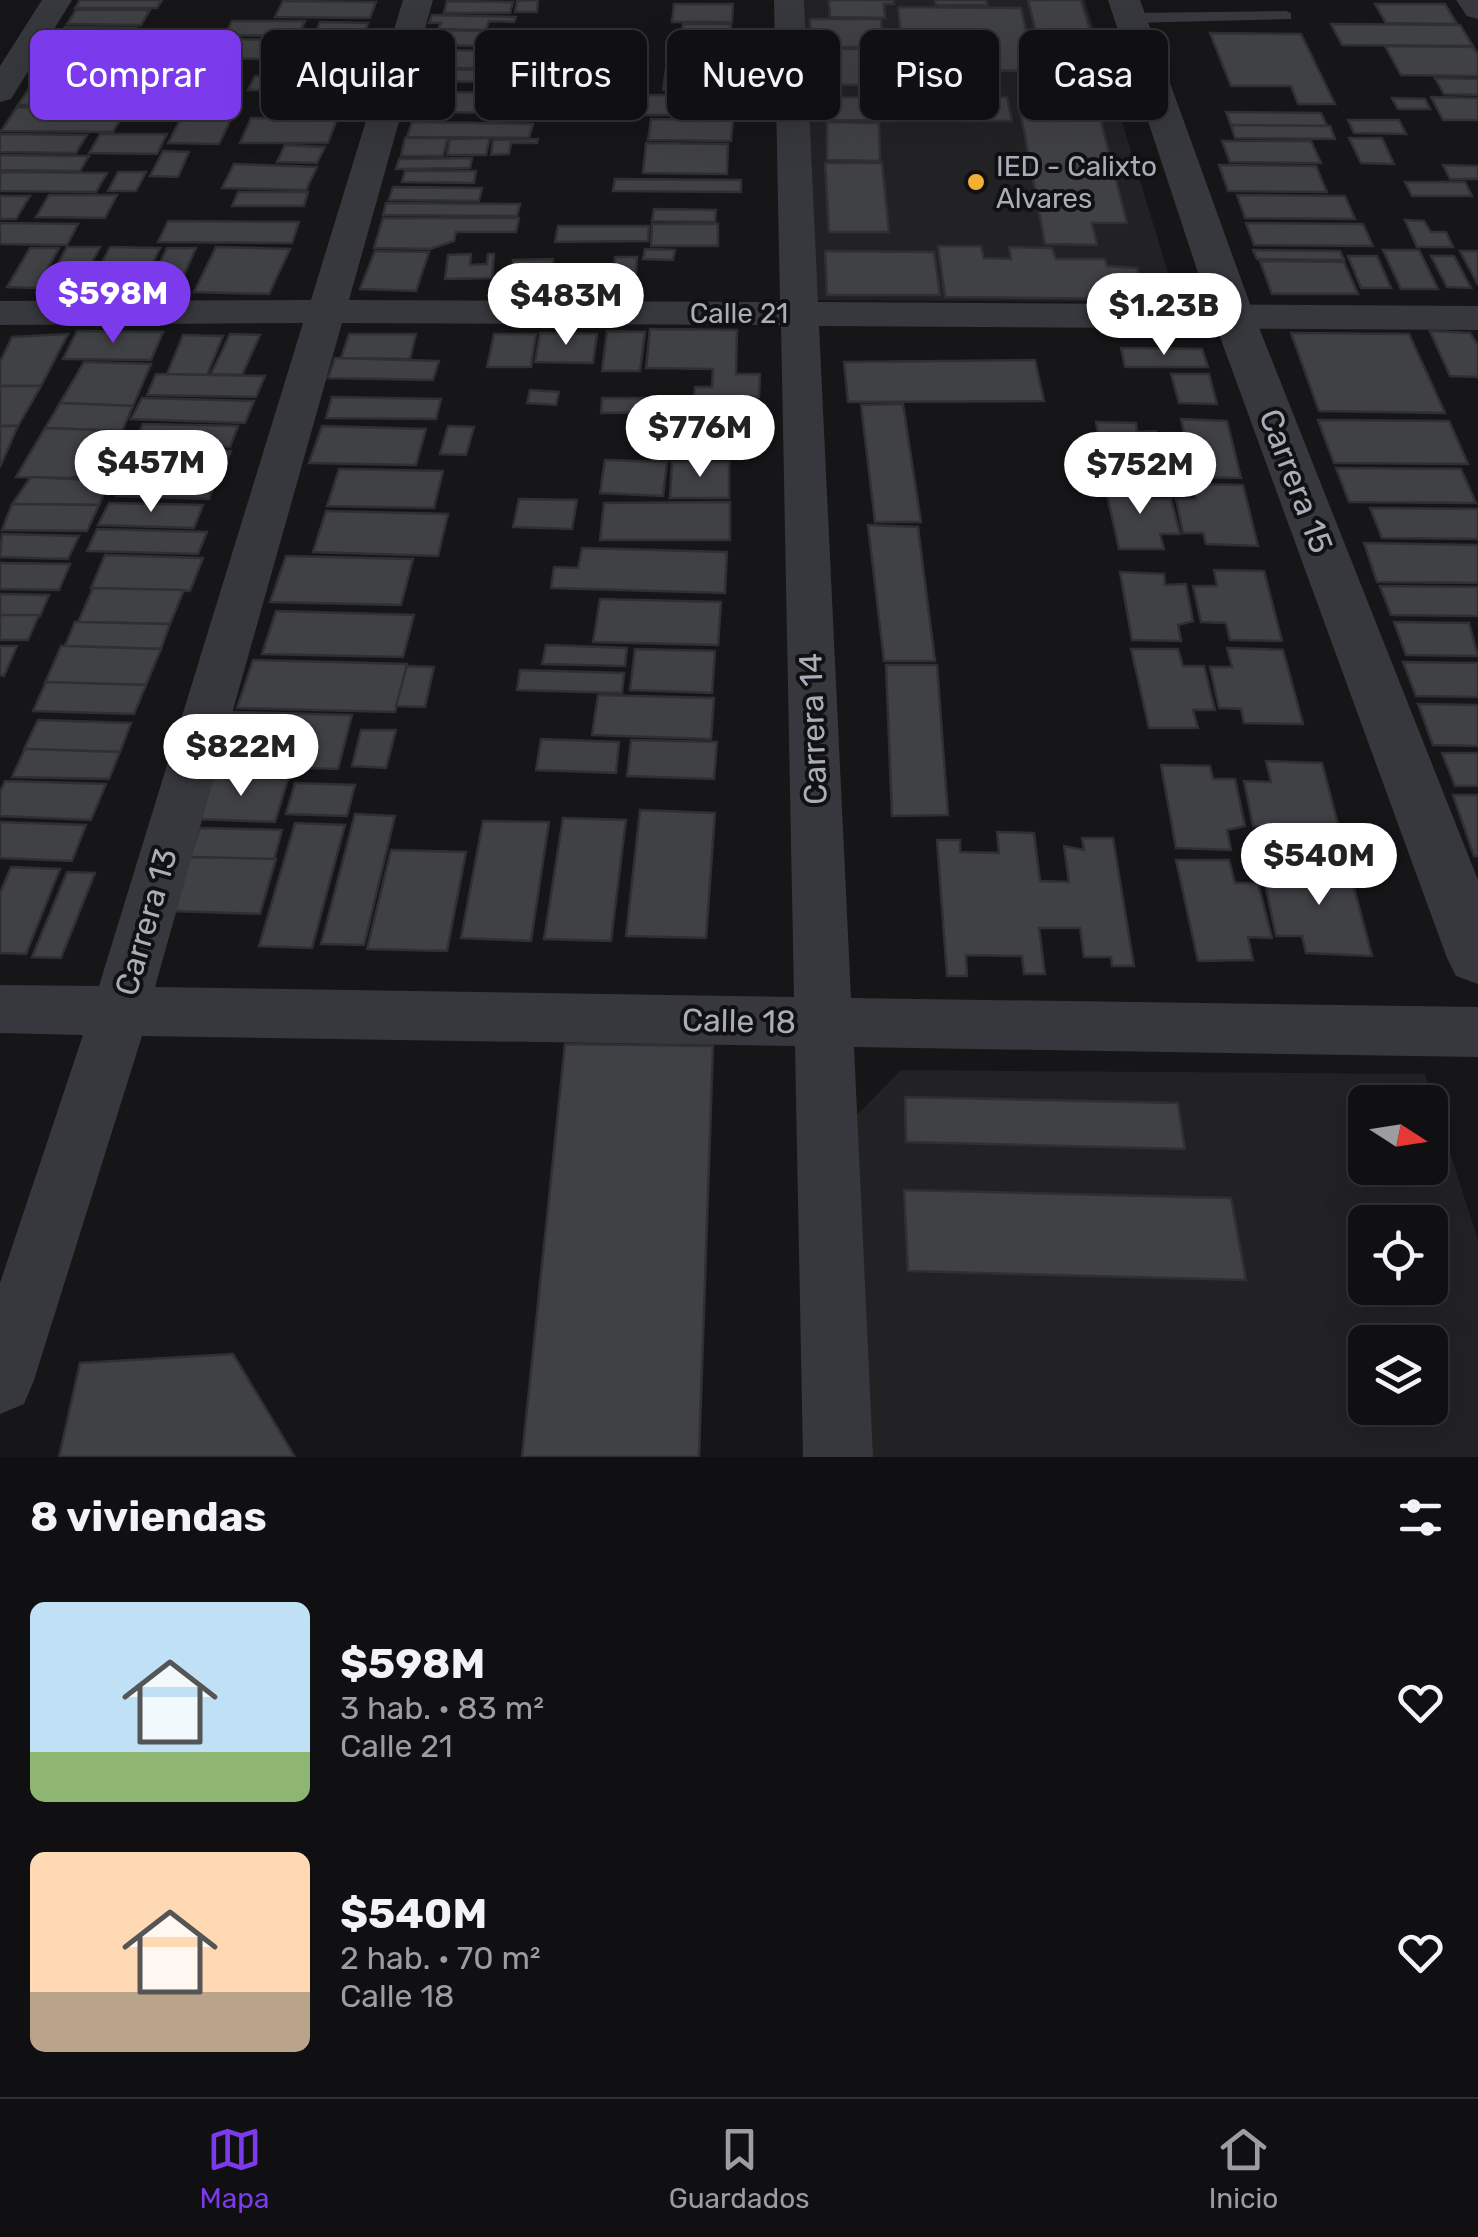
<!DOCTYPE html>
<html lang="es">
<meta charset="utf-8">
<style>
body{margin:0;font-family:Rubik,sans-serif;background:#1e1e20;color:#f1f3f6;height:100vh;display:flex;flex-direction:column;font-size:38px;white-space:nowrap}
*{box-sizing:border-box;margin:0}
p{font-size:32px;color:#9c9d9f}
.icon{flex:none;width:55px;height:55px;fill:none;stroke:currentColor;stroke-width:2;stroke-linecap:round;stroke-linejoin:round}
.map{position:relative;height:1457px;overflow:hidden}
.panel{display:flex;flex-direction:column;background:#101012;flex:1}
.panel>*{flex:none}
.guide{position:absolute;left:30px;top:30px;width:1420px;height:90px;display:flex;gap:20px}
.needle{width:65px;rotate:102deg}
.fabs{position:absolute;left:1348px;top:1085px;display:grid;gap:20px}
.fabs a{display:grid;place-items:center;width:100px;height:100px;border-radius:15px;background:#101012;box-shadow:0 10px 40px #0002,0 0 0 2px #303032;font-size:50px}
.price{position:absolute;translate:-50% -85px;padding:0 22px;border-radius:35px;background:#fff;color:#222;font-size:32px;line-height:65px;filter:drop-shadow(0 2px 5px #0008)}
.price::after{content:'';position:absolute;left:50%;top:60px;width:30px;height:22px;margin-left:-15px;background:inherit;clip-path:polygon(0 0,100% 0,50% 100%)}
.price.current{background:#7c3aed;color:#fff}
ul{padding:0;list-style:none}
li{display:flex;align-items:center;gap:30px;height:250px;padding:0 30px}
li span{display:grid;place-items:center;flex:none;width:280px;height:200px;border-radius:15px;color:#555}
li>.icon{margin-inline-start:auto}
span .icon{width:120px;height:120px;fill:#fffc;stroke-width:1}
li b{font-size:42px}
h2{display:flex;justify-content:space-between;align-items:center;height:120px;padding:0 30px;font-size:42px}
.chip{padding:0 35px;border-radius:15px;background:#101012;box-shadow:0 10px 40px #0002,0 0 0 2px #303032;font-size:35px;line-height:90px}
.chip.current{background:#7c3aed;color:#fff}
.tab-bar{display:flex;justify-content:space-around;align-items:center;height:140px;border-top:2px solid #303032;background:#101012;font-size:28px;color:#9c9d9f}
.tab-bar a{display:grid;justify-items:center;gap:5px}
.tab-bar .current{color:#7c3aed}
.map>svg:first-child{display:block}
.built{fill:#222225;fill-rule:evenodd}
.building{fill:#404145;stroke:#303034;stroke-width:2.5}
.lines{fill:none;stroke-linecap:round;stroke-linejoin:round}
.service{fill:#37383d;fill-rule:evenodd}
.minor{fill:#37383d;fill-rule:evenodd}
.tertiary{fill:#37383d;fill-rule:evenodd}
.poi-dot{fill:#f2b134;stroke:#111113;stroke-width:4}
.labels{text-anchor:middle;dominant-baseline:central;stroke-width:8;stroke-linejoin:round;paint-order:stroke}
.far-poi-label{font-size:28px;fill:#a8adb8;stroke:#111113;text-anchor:start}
.far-street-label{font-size:28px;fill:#a8adb8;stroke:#111113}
.street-label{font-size:32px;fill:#a8adb8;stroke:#111113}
</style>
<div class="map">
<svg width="1478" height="1457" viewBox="0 0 1478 1457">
<rect width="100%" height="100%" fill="#161618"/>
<g class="built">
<polygon points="804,0 1085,0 1177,302 814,300"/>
<path d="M901,1070L1425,1074L1478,1240V1457H868L849,1123ZM1365,1102H1430V1168H1365ZM1365,1222H1430V1288H1365ZM1365,1342H1430V1408H1365Z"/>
</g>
<g class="building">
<polygon points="80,0 162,0 157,8 75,8"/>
<polygon points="538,0 537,12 515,12 517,1"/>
<polygon points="829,0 893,0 894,4 884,4 885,18 830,17"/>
<polygon points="935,0 986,0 987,5 936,5"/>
<polygon points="1028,0 1081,0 1109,92 1024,92 1022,82 1048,82"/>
<polygon points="283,1 376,2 370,18 275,17"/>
<polygon points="447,1 513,2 510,13 444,13"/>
<polygon points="674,4 733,4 732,22 672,22"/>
<polygon points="1375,4 1445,4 1457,24 1386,23"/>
<polygon points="898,7 1021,8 1035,71 904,70"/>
<polygon points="76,10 150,10 141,25 67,24"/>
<polygon points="432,15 516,17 514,22 489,21 486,30 438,29 441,23 429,23"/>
<polygon points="810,19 881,19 883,47 811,47"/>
<polygon points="232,21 305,21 298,36 225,35"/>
<polygon points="320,22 368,23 363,37 314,36"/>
<polygon points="683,24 731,24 730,45 681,45"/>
<polygon points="1331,24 1460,25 1473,46 1342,45"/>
<polygon points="65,27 137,28 130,41 56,40"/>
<polygon points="442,30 523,32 519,47 436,45"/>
<polygon points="531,30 561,31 559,38 529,38"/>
<polygon points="1210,33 1301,34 1335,104 1298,104 1291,86 1231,86"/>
<polygon points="219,39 292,40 287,53 266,52 263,59 209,58"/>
<polygon points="298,40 361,41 356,54 292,54"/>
<polygon points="532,40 587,40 587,46 531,46"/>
<polygon points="134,45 183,46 177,57 127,56"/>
<polygon points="58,46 124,46 114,63 47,63"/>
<polygon points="1385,46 1473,47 1478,54 1478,76 1401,75"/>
<polygon points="677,49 733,49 733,66 676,66"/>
<polygon points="817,49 886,49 890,85 818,85"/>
<polygon points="442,50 516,51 511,69 436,68"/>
<polygon points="526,52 593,52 590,70 522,69"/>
<polygon points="299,57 355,57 351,66 296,65"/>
<polygon points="131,62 162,62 151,81 121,81"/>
<polygon points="46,64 122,65 112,82 35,81"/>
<polygon points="199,65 239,65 231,83 207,83 202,93 185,92"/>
<polygon points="285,65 296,65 351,66 348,74 281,74"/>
<polygon points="433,69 548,71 544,83 429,81"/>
<polygon points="666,69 731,70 729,91 663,90"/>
<polygon points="255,76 347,77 342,91 248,90"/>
<polygon points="1435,78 1478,79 1478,95 1444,94"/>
<polygon points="152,81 184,82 172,105 139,105"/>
<polygon points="95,83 132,83 126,93 140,93 134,105 83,104"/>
<polygon points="32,84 89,84 76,105 18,105"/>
<polygon points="432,92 520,93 515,113 426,112"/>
<polygon points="186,95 207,96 225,98 216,117 175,117"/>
<polygon points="276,95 340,96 333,116 267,115"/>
<polygon points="639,95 731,95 730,115 637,115"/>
<polygon points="820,97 1007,97 1012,121 821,120"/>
<polygon points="1431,97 1478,98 1478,120 1443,120"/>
<polygon points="1392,98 1425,99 1430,109 1398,109"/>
<polygon points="1039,104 1097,105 1127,223 1092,223 1097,245 1045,244 1021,115 1040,115"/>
<polygon points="17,107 126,109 113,132 1,131"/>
<polygon points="1226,112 1321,113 1327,126 1231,125"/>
<polygon points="251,118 337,119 328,143 240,143"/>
<polygon points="651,119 733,120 731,141 648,140"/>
<polygon points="180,120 230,121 219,144 168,143"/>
<polygon points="1348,120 1399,120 1406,134 1354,133"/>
<polygon points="412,122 533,124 529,138 407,137"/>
<polygon points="827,122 879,123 880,161 827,160"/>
<polygon points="1231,125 1330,126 1335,139 1235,138"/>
<polygon points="0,134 87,135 76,153 0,152"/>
<polygon points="100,134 167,134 157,154 89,153"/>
<polygon points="405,138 448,138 443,156 401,156"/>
<polygon points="490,138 486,155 447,155 450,139"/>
<polygon points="1349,138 1382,138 1394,164 1361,163"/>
<polygon points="538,139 537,143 511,143 509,154 491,155 493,140"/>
<polygon points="1222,141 1311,141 1321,163 1230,162"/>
<polygon points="646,143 728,144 727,174 643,173"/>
<polygon points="285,145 325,147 317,163 277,162"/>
<polygon points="163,151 189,152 178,177 150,176"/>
<polygon points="0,155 89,156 80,171 0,170"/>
<polygon points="472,158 470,168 396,169 399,159"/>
<polygon points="825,163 882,163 889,232 829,232"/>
<polygon points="234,164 317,167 306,190 222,188"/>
<polygon points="1219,165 1316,166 1327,192 1228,191"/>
<polygon points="1443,165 1478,166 1478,179 1450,179"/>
<polygon points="405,171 476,171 474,183 402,182"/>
<polygon points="0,172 107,173 96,192 0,191"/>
<polygon points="118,172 146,172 136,191 108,191"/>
<polygon points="615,179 741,180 741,192 613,191"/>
<polygon points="1405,182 1465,182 1472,196 1412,196"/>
<polygon points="393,187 482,188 479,201 389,200"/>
<polygon points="238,192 308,192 304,206 232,206"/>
<polygon points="49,195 117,195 105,218 36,217"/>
<polygon points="1237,195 1345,196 1355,219 1245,218"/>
<polygon points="0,196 30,196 16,219 0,219"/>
<polygon points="386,203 520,204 517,216 383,215"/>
<polygon points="654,209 716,210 715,222 652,221"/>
<polygon points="383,218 519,218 516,232 456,232 454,241 430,249 374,248"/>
<polygon points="1405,220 1424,221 1431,232 1446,232 1453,247 1417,247"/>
<polygon points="168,221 299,222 292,243 158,242"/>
<polygon points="0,223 78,224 67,245 0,244"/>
<polygon points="1246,223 1363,224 1373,246 1254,245"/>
<polygon points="652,224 718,224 718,246 651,246"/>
<polygon points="558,226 649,226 648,241 555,242"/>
<polygon points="938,246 981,246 984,258 1011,259 1009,247 1052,248 1056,259 1105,259 1107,266 1137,268 1146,299 945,297"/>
<polygon points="67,247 100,247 79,288 45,288"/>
<polygon points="110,247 160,248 142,286 90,286"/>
<polygon points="216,247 290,249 269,294 194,292"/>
<polygon points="30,248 59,248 37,288 7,287"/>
<polygon points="167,248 196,248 177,290 147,290"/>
<polygon points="645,249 675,250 673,260 643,259"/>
<polygon points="1253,250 1340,251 1344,260 1257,259"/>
<polygon points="1383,250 1419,250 1438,289 1401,289"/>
<polygon points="375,251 429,252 416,291 360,289"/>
<polygon points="825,251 934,252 940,295 827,295"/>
<polygon points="1460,251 1478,251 1478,285"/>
<polygon points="471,254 470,265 487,264 488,254 494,254 492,278 445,279 448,255"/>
<polygon points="1348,256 1377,256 1391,288 1361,288"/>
<polygon points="1431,256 1454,256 1471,288 1447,287"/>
<polygon points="615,257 637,257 636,273 614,273"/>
<polygon points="553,259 552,277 512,278 513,260"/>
<polygon points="1260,261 1344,262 1358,294 1272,294"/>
<polygon points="650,329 737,330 736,374 760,374 759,397 694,396 695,387 712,387 713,369 646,368"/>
<polygon points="77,331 163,332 151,360 63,359"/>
<polygon points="607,331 645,332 640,371 602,371"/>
<polygon points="1430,331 1470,333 1478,345 1478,377 1450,376"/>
<polygon points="540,333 597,334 593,363 535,362"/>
<polygon points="1291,333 1409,334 1445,413 1319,411"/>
<polygon points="68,334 41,386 0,386 0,362 12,337"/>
<polygon points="230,334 260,335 242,375 211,374"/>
<polygon points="349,334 416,334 410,359 341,358"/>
<polygon points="494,334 536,334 531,367 487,367"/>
<polygon points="183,335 223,336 207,375 167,374"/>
<polygon points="1121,348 1202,349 1208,367 1125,367"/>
<polygon points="335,358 439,361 433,380 328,378"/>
<polygon points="1035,360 1044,401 848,402 844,362"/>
<polygon points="84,362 151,364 133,406 60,403"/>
<polygon points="156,374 265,376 256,397 147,395"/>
<polygon points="1171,374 1209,374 1217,404 1179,403"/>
<polygon points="0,386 41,386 18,426 0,426"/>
<polygon points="530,390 559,392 556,405 527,403"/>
<polygon points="332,397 441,399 436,419 326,418"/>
<polygon points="142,398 254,401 245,423 131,419"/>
<polygon points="602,398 687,398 686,412 601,413"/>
<polygon points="60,403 133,406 122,431 45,428"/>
<polygon points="903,404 921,522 875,522 861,405"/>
<polygon points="1181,419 1227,421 1241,478 1194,477 1191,463 1168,462 1162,433 1184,433"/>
<polygon points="642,420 727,421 727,452 639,451"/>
<polygon points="1318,420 1449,421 1468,464 1334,463"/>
<polygon points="1096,422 1136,423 1137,432 1156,431 1162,462 1148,465 1150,478 1105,477"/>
<polygon points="143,424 238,426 230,447 133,445"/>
<polygon points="0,426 18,426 0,467"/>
<polygon points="322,426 426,429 416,465 309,463"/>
<polygon points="448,426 474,427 466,455 440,454"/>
<polygon points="45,428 122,431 109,470 69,478 16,477"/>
<polygon points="132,449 231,451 222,472 122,469"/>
<polygon points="605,460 667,462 663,496 600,493"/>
<polygon points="672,462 729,462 729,498 670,498"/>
<polygon points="1336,468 1461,469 1476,503 1349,502"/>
<polygon points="339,469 443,471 434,508 327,506"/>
<polygon points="126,476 217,478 209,499 116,496"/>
<polygon points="31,477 109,481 99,505 12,504"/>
<polygon points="1148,484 1152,499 1171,499 1180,534 1160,534 1164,549 1119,549 1105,485"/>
<polygon points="1192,484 1243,485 1258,546 1206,544 1203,533 1183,533 1176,499 1196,499"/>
<polygon points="519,499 577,500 572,529 513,527"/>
<polygon points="730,502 730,540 600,540 604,503"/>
<polygon points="109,503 203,505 194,528 98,525"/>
<polygon points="12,504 99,505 87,531 2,530"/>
<polygon points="1370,508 1478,509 1478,539 1382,538"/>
<polygon points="326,511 448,514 438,556 313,552"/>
<polygon points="868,525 918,527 935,661 884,661"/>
<polygon points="97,529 207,532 198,554 87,551"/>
<polygon points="2,534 79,536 68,559 0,557"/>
<polygon points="1364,543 1478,545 1478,583 1377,582"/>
<polygon points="582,548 727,552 725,593 551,588 554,567 578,568"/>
<polygon points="105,555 203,558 190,591 91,588"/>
<polygon points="286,556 413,559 401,605 270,602"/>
<polygon points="0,563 70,564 59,590 0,589"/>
<polygon points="1214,570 1264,571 1282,641 1230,640 1226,623 1201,622 1193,586 1217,586"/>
<polygon points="1120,572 1164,574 1165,585 1186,584 1193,621 1178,625 1181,641 1132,640"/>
<polygon points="1380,586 1478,587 1478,616 1391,615"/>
<polygon points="93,588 184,590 170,624 78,622"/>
<polygon points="0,594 49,595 40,616 0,615"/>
<polygon points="600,599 721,602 718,645 593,642"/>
<polygon points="276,611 414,615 403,657 262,654"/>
<polygon points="0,615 39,615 28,640 0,640"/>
<polygon points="75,622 78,622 170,624 161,649 65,646"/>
<polygon points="1394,622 1469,623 1478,656 1406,655"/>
<polygon points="546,645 627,648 625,666 542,664"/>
<polygon points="0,646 17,646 4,676 0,675"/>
<polygon points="61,646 65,646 161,649 146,685 45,683"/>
<polygon points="1227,648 1283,650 1303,724 1244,723 1241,709 1219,708 1210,667 1232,667"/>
<polygon points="635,649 715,651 712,693 630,690"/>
<polygon points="1131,649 1178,649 1183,666 1204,666 1215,710 1193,710 1198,728 1149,728"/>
<polygon points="253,660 407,664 395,712 237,708"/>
<polygon points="1403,662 1478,663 1478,697 1416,696"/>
<polygon points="886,665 937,665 948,815 892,816"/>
<polygon points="407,666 434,667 425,707 396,706"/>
<polygon points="520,670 624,673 622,693 517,690"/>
<polygon points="46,682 146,685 134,714 33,711"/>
<polygon points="598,695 714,698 711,739 592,735"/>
<polygon points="1418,704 1478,705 1478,746 1433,745"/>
<polygon points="232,712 352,715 338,769 213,765"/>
<polygon points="38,720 131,723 120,752 24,749"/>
<polygon points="361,730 396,730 386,768 352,766"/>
<polygon points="541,739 619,742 616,773 536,770"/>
<polygon points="631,740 717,742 714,779 627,776"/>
<polygon points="25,749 120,752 109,779 12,777"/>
<polygon points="1442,753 1478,753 1478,786 1455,786"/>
<polygon points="1266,761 1322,763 1345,851 1287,849 1281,827 1253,826 1244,781 1271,782"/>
<polygon points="1161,765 1210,766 1213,779 1235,779 1245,826 1227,830 1231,850 1176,848"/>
<polygon points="208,777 288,779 275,822 194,819"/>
<polygon points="5,781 106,784 91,820 0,816 0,792"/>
<polygon points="295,783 355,785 347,816 286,814"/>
<polygon points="1453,795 1478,795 1478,856 1474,856"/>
<polygon points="640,810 715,813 706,938 626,936"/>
<polygon points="355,814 395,816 364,945 321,944"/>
<polygon points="563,818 626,820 611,941 544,939"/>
<polygon points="483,821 549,822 531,941 461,938"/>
<polygon points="0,822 86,825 72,861 0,858"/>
<polygon points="295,823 345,825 312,948 259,946"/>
<polygon points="200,828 282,830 274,860 189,857"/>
<polygon points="997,832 1034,833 1040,881 1069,882 1064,846 1084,850 1082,838 1113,838 1134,966 1112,966 1111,957 1084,957 1080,928 1039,928 1045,974 1024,974 1022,956 966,955 967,976 947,976 937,840 960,840 960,852 999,853"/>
<polygon points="391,850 466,852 447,951 367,949"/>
<polygon points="189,857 276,859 260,914 171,911"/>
<polygon points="1176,860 1229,860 1235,883 1258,883 1272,938 1248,937 1253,960 1198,961"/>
<polygon points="1284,860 1347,861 1372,956 1306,953 1302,936 1276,936 1265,883 1289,883"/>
<polygon points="11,867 60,869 26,954 0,953 0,893"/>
<polygon points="67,872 95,873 61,958 32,957"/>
<polygon points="565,1044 713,1046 699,1457 522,1457"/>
<polygon points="905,1097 1178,1103 1185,1149 906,1142"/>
<polygon points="904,1190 1231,1198 1246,1280 908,1271"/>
<polygon points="233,1354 295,1457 59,1457 80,1363"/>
</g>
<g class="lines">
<polygon class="service" points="1286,11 1291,13 1291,19 1131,23 1123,18 1131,13"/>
<g class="minor">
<polygon points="42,0 72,0 11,99 0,102 0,66"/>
<path d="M403,0H433L349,300L780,302L774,0H804L818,302L1478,306V330L819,326L851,998L1478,1007V1057L854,1047L873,1457H803L795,1046L142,1036L34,1380L24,1404L0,1414V1283L83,1035L0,1033V985L99,986L303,323L0,325V301L311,300ZM342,323L781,325L794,997L155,987Z"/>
<polygon points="1456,0 1478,0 1478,19 1467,16"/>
</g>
<polygon class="tertiary" points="1108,0 1140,0 1254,315 1478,880 1478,984 1456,976 1447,958 1212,315"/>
</g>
<circle class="poi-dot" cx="976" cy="182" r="10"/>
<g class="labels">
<g class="far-poi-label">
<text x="996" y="166">IED - Calixto<tspan x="996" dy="32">Alvares</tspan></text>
</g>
<g class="far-street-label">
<text x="739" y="313">Calle 21</text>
</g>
<g class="street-label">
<text transform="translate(1296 481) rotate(69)">Carrera 15</text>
<text transform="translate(813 729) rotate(-92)">Carrera 14</text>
<text transform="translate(146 922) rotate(-74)">Carrera 13</text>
<text transform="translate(739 1021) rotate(1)">Calle 18</text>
</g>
</g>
</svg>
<div class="fabs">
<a><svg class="needle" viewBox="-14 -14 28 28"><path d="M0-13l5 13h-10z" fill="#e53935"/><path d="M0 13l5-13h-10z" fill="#9c9d9f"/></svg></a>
<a><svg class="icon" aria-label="locate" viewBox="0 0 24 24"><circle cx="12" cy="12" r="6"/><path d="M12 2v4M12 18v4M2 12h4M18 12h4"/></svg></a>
<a><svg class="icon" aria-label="layers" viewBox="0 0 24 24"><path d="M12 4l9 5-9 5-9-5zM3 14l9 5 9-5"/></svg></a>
</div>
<b class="price current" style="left:113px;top:346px">$598M</b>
<b class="price" style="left:566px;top:348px">$483M</b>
<b class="price" style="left:1164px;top:358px">$1.23B</b>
<b class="price" style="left:700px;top:480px">$776M</b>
<b class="price" style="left:151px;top:515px">$457M</b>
<b class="price" style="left:1140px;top:517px">$752M</b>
<b class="price" style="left:241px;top:799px">$822M</b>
<b class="price" style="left:1319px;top:908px">$540M</b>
<div class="guide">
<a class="chip current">Comprar</a>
<a class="chip">Alquilar</a>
<a class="chip">Filtros</a>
<a class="chip">Nuevo</a>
<a class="chip">Piso</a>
<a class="chip">Casa</a>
</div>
</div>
<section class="panel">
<h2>8 viviendas<svg class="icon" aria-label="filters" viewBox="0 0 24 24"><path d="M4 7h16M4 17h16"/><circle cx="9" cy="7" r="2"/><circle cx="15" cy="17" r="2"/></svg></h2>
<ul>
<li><span style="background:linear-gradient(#bfe0f5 75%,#8fb573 0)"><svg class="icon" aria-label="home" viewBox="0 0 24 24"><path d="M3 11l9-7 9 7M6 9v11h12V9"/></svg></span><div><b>$598M</b><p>3 hab. · 83 m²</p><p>Calle 21</p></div><svg class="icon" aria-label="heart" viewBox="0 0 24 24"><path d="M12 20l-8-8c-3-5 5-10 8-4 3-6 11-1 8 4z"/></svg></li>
<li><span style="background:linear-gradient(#ffd9b3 70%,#b9a48a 0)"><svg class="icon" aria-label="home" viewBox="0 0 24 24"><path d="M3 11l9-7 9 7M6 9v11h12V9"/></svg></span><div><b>$540M</b><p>2 hab. · 70 m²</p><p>Calle 18</p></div><svg class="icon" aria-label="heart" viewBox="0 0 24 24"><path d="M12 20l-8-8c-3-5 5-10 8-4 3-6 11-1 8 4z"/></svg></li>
</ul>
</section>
<nav class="tab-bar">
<a class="current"><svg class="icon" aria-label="map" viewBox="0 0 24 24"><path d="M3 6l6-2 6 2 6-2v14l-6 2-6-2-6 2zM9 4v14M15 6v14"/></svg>Mapa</a>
<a><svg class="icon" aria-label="saved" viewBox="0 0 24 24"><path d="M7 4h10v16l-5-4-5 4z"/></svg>Guardados</a>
<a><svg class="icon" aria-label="home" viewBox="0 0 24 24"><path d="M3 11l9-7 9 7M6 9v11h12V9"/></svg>Inicio</a>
</nav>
